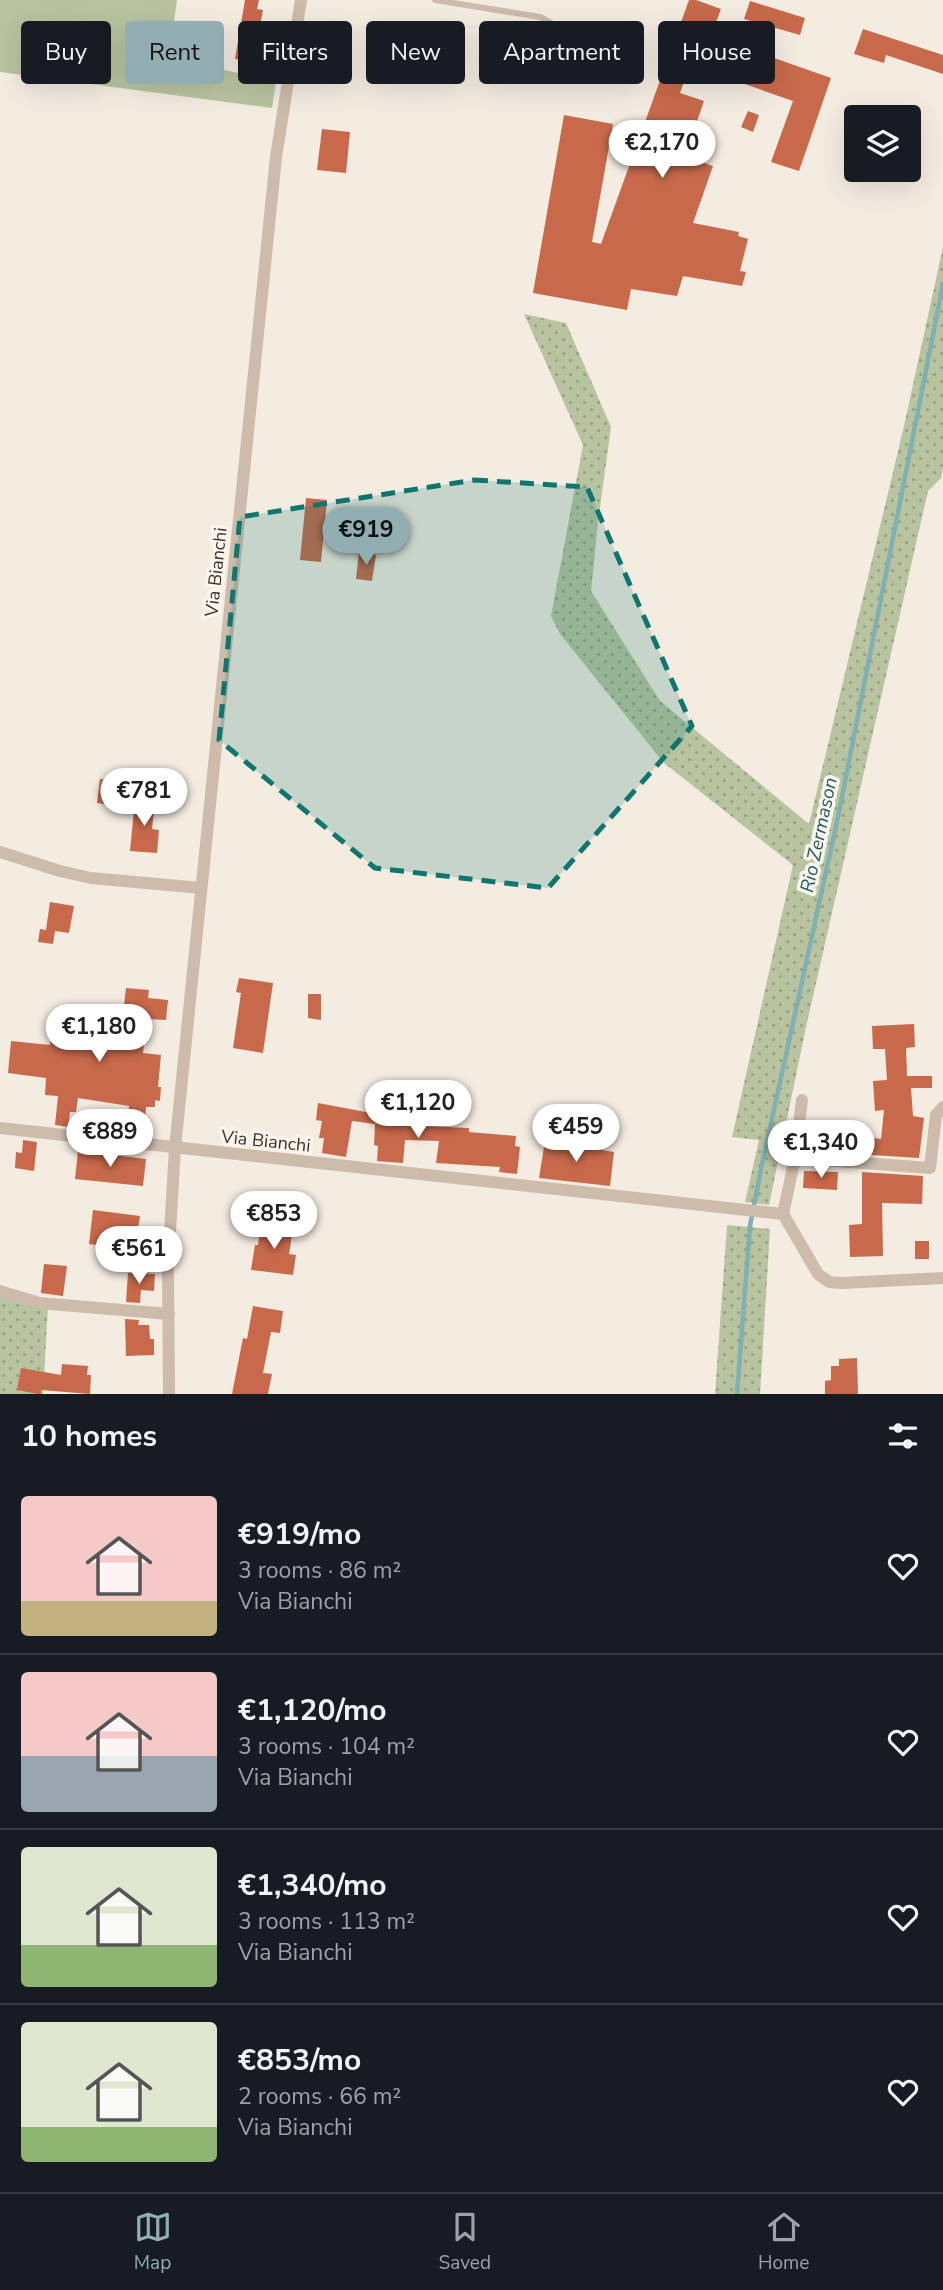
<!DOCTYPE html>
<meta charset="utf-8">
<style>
body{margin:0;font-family:"Nunito Sans",sans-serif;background:#20242c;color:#f1f3f6;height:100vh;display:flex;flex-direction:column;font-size:26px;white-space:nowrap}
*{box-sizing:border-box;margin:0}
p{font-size:23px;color:#9ea1a6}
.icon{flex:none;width:38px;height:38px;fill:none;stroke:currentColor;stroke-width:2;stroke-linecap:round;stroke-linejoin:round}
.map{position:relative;height:1394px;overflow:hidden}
.side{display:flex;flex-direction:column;background:#171b24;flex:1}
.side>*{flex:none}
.top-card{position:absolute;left:21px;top:21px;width:901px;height:63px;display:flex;gap:14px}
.controls{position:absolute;left:844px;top:105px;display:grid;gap:14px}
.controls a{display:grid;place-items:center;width:77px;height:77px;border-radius:7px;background:#171b24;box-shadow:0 7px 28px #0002;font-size:35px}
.price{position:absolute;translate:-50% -60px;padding:0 16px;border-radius:24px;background:#fff;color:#222;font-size:23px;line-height:46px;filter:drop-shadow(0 2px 4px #0008)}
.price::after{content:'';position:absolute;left:50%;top:42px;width:21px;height:16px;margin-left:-10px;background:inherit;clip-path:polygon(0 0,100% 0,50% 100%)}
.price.current{background:#92aeb2;color:#111}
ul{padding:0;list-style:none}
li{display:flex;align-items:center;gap:21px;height:175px;padding:0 21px}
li+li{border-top:2px solid #363941}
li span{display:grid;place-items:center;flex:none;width:196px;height:140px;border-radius:7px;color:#555}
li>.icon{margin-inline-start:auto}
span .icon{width:84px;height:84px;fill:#fffc;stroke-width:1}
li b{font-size:30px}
h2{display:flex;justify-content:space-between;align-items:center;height:84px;padding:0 21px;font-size:30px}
.tag{padding:0 24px;border-radius:7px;background:#171b24;box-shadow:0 7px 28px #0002;font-size:24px;line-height:63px}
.tag.current{background:#92aeb2;color:#111}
.menu{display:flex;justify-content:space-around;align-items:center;height:98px;border-top:2px solid #363941;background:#171b24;font-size:19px;color:#9ea1a6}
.menu a{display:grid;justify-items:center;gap:4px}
.menu .current{color:#92aeb2}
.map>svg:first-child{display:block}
.grass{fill:url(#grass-dots)}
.park{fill:#b8c4a0}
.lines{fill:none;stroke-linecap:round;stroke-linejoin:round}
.stream{stroke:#7fb0b2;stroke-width:4.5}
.building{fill:#c8694b}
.lane{stroke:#cdbbac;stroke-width:6}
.street{stroke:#cdbbac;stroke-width:12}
.marked{fill:#0f766e;fill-opacity:0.2;stroke:#0f766e;stroke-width:5;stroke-dasharray:14 9;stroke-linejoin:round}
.labels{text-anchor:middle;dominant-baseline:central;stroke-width:7;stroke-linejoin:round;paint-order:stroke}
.street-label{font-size:18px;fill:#3b302b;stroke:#fbf5ee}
.water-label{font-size:19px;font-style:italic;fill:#1f5a5e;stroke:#fbf5ee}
</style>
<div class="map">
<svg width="943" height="1394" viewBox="0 0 943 1394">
<defs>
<pattern id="grass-dots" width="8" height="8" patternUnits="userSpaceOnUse" patternTransform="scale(1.75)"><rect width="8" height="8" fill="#b8c4a0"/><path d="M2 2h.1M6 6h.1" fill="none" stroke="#97a083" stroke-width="1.8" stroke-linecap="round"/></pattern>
</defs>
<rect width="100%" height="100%" fill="#f4ebe1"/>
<g class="grass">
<polygon points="943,247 943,468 941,478 928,491 806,1027 769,1205 745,1202 759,1140 732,1137 793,865 664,763 560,634 551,616 583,445 524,314 566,323 611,427 598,522 591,591 660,701 809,824 904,426"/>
<polygon points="727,1225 770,1229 760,1394 715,1394"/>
<polygon points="0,1297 48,1306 43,1394 0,1394"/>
</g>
<polygon class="park" points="0,0 177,0 169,57 276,82 272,108 0,72"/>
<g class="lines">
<polyline class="stream" points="737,1394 750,1226 761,1169 838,817 943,284"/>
</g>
<g class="building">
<polygon points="245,0 259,0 257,9 263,10 253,62 235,59"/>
<polygon points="689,0 696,0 721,9 711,36 831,78 799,171 771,162 793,101 690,65 680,93 704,101 696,124 703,126 693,159 713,166 693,223 739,232 738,236 748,239 740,271 746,272 742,286 683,276 677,296 631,289 627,310 533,293 564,115 613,124 592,242 601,244"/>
<polygon points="750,1 805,18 800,35 744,19"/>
<polygon points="863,29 943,55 943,74 886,55 884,63 854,54"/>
<polygon points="748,111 759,115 753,132 741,127"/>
<polygon points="322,129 350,132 346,173 317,170"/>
<polygon points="306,498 327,500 321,562 300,560"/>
<polygon points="359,552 376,555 372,581 356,579"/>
<polygon points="100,779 124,782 121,806 97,803"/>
<polygon points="135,800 155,802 152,829 159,830 157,853 130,851"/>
<polygon points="50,902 74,906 69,933 55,931 53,944 38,942 40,929 46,930"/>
<polygon points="239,978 273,983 263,1053 233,1048 241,993 236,992"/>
<polygon points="126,988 149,990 148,998 168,1000 166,1020 147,1019 143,1053 161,1055 158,1087 161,1087 160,1101 155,1100 155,1107 146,1107 144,1131 127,1129 129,1106 78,1098 76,1112 70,1112 68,1127 55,1125 58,1096 45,1095 46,1078 8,1073 11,1041 50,1045 53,1017 69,1018 66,1045 99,1049 100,1038 120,1039"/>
<polygon points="308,994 321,994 321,1020 308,1018"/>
<polygon points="914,1024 915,1047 906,1048 907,1076 932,1076 932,1088 911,1088 913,1116 924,1118 919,1158 840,1153 842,1134 881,1139 884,1110 875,1111 873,1081 887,1080 885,1049 873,1049 872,1026"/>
<polygon points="318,1103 387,1116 422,1120 422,1126 469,1128 469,1132 516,1136 515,1146 520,1147 517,1174 499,1172 500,1167 436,1163 439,1141 405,1140 403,1163 377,1161 378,1146 374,1145 375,1124 352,1121 346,1157 322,1153 324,1138 319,1138 322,1121 316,1120"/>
<polygon points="23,1140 37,1142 34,1171 15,1168 16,1152 22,1153"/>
<polygon points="545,1141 614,1152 610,1186 539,1178"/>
<polygon points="78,1151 146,1159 143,1186 75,1179"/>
<polygon points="804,1171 838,1172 837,1190 803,1188"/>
<polygon points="862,1172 923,1176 922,1204 882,1203 883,1256 850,1257 849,1225 862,1224"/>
<polygon points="93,1210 140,1216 135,1250 89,1244"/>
<polygon points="261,1224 293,1229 289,1254 296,1255 293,1275 251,1270 255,1245 258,1245"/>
<rect x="915" y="1241" width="14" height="18"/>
<polygon points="44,1264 67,1266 63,1296 41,1293"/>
<polygon points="128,1273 155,1274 154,1291 141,1290 140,1303 126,1302"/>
<polygon points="253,1306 283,1311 280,1333 271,1332 263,1373 272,1374 268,1394 232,1394 243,1338 247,1339"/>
<polygon points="125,1319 139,1320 138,1325 149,1325 150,1339 154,1339 154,1355 126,1356"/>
<polygon points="857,1358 858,1394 825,1394 825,1381 831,1380 831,1366 839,1366 839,1359"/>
<polygon points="62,1364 88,1366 87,1375 91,1375 90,1394 41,1390 41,1394 38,1394 17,1390 21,1368 61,1375"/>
</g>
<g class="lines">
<path class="lane" d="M435,0L540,17C555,24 562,29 563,46"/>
<g class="street">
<polyline points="0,852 60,871 91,878 201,888"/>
<polyline points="0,1128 783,1214 818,1274 829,1282 842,1283 943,1278"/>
<polyline points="795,1158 930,1168 936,1115 943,1107"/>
<polyline points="783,1214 795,1158 802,1100"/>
<polyline points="0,1291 39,1303 169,1314"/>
<polyline points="169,1394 168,1265 175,1148 276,157 301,0"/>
</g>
</g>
<path class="marked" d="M474,480L587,487L692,726L548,888L375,868L219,740L240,517Z"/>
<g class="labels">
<g class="street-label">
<text transform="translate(216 572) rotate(-84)">Via Bianchi</text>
<text transform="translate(266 1141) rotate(6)">Via Bianchi</text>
</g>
<g class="water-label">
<text transform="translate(819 835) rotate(-78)">Rio Zermason</text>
</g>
</g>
</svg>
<div class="controls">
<a><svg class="icon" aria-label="layers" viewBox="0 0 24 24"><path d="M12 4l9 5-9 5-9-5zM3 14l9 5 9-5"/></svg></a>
</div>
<b class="price" style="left:662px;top:180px">€2,170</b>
<b class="price current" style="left:366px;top:567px">€919</b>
<b class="price" style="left:144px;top:828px">€781</b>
<b class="price" style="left:99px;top:1064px">€1,180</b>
<b class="price" style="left:418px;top:1140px">€1,120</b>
<b class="price" style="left:576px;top:1164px">€459</b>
<b class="price" style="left:110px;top:1169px">€889</b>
<b class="price" style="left:821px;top:1180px">€1,340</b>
<b class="price" style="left:274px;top:1251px">€853</b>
<b class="price" style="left:139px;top:1286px">€561</b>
<div class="top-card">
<a class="tag">Buy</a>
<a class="tag current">Rent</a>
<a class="tag">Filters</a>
<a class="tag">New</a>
<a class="tag">Apartment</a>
<a class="tag">House</a>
</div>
</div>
<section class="side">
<h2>10 homes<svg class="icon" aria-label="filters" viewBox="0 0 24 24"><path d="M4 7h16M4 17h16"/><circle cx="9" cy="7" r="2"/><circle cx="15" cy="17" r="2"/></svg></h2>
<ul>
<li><span style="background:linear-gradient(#f6c9c9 75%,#c2b280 0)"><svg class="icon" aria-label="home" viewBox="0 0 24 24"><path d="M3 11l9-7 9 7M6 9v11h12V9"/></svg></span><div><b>€919/mo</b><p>3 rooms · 86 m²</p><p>Via Bianchi</p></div><svg class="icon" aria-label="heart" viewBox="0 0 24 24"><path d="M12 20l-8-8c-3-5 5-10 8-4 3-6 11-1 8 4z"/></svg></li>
<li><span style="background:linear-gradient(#f6c9c9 60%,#9aa5b1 0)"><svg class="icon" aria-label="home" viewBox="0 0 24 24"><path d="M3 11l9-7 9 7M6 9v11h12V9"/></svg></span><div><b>€1,120/mo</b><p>3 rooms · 104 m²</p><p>Via Bianchi</p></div><svg class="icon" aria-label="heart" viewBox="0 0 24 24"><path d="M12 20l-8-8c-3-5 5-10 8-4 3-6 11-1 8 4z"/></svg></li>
<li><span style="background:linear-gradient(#dfe7d0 70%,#8fb573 0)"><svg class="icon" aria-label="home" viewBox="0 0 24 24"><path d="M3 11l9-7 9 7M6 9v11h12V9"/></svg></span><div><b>€1,340/mo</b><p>3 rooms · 113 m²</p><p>Via Bianchi</p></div><svg class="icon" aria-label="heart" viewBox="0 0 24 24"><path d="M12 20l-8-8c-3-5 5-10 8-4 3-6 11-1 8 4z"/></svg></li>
<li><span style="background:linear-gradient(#dfe7d0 75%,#8fb573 0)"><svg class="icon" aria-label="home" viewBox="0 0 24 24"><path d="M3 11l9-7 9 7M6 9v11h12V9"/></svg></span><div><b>€853/mo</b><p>2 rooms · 66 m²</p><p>Via Bianchi</p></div><svg class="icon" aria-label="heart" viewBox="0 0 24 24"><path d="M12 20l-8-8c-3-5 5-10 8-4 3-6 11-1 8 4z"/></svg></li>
</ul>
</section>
<nav class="menu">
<a class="current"><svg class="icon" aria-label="map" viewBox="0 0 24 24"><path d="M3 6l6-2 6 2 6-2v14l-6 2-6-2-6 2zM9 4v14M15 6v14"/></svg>Map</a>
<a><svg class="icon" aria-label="saved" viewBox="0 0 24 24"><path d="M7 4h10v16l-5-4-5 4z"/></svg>Saved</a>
<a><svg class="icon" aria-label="home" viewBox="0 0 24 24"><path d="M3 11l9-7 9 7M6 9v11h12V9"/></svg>Home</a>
</nav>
